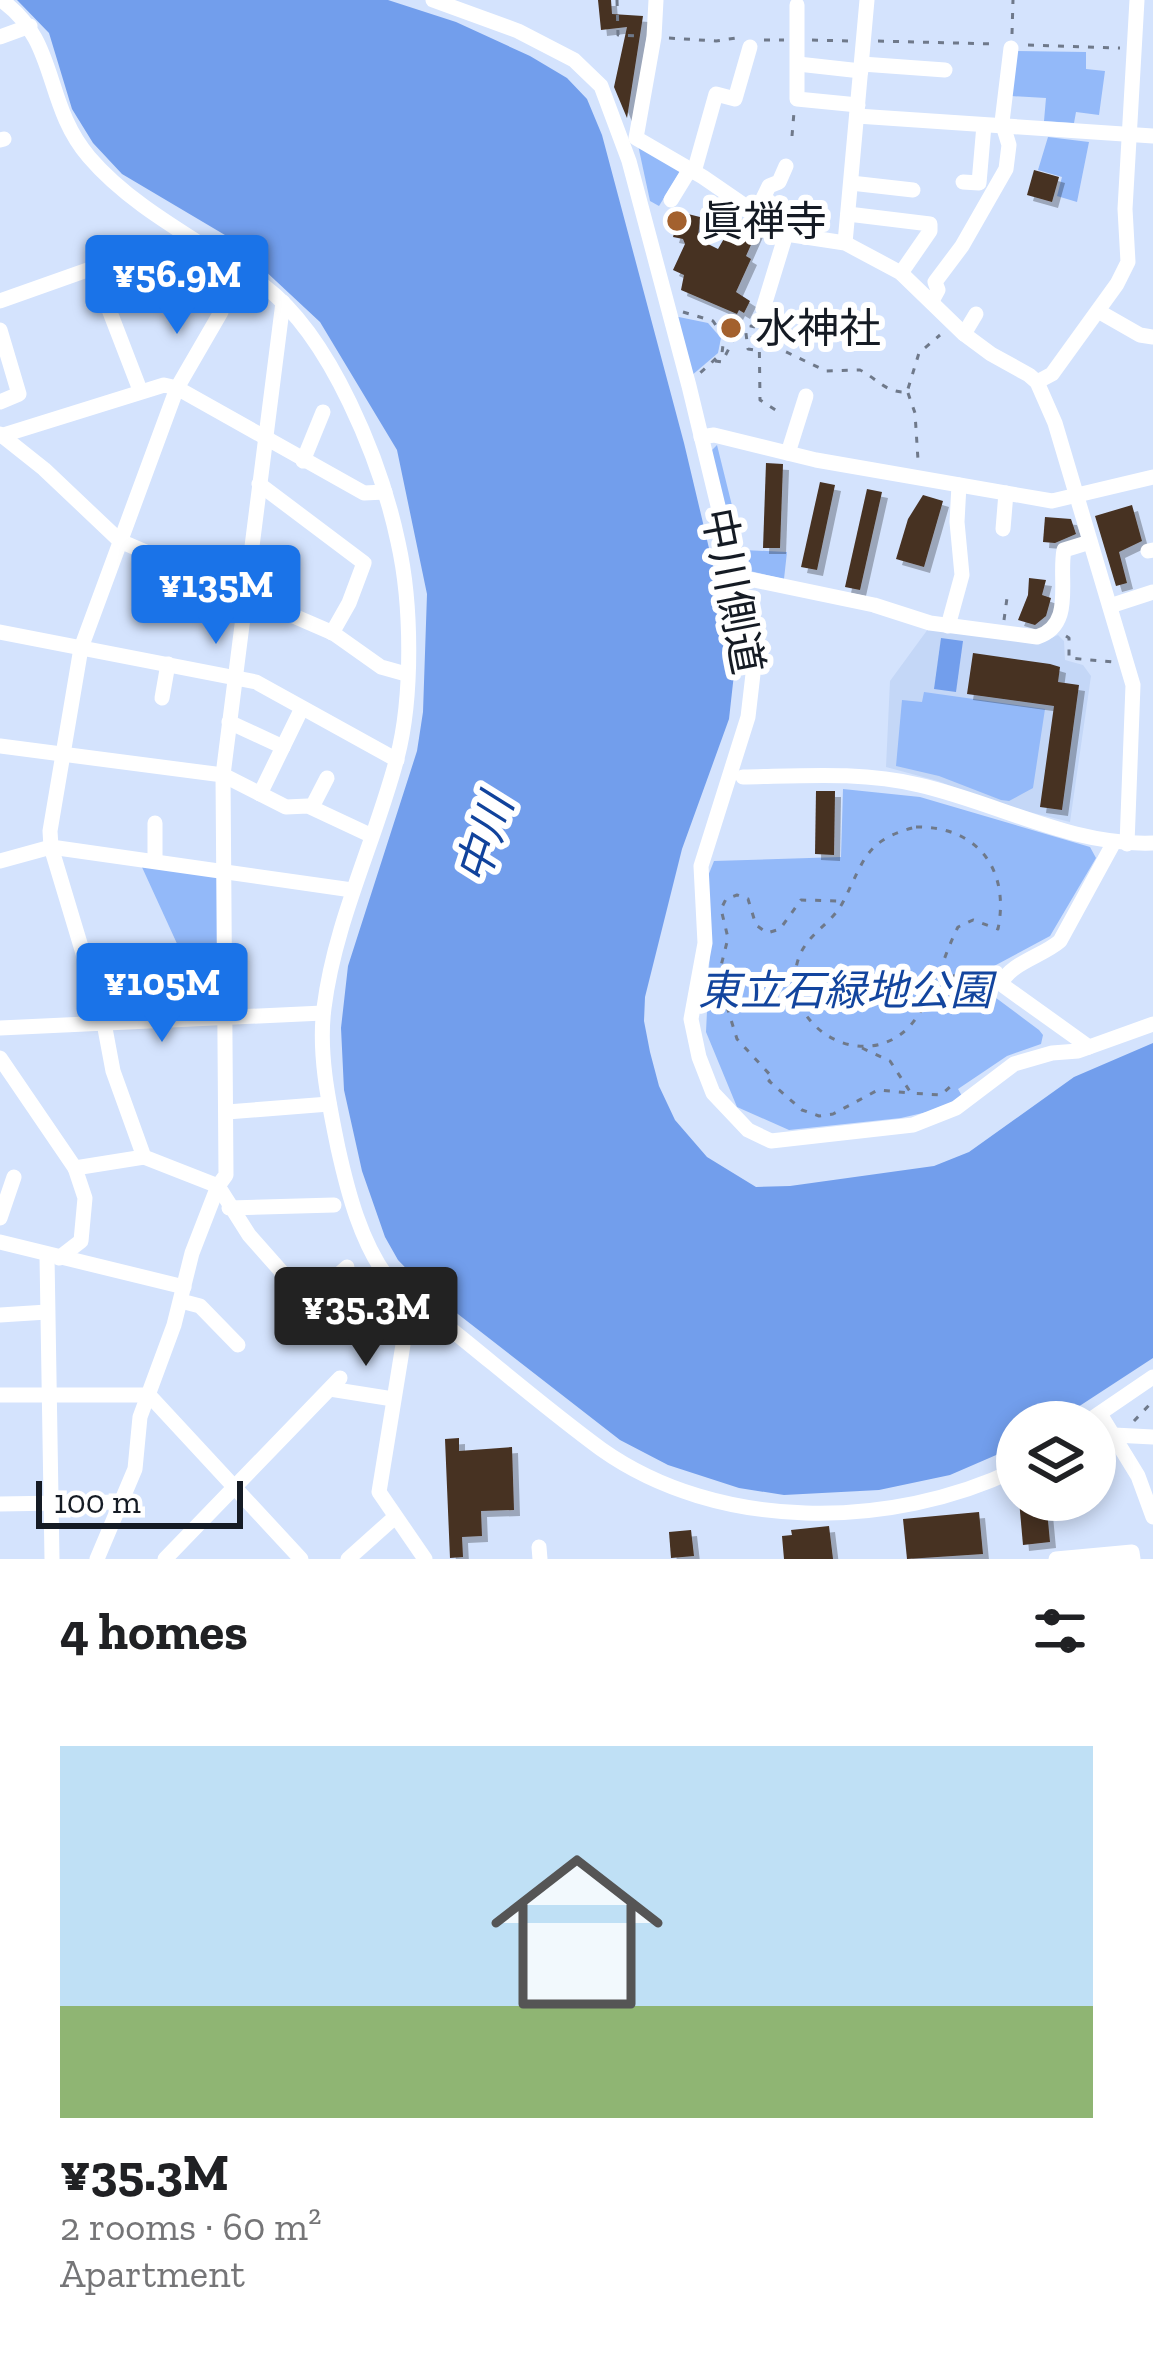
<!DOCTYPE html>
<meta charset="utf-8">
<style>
body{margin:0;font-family:"Zilla Slab","Noto Sans JP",serif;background:#f2f2f2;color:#202124;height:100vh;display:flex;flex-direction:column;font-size:45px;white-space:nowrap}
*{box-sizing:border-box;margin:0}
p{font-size:39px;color:#757577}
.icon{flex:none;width:66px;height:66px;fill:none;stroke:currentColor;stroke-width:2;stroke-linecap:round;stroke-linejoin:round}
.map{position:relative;height:1559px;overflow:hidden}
.side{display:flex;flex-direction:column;background:#fff;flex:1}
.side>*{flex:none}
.buttons{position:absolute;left:996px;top:1401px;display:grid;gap:24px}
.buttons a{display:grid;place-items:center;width:120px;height:120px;border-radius:50%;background:#fff;box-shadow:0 6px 18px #0003;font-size:60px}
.scale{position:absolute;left:36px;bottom:30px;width:207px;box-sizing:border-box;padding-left:12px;border:6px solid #151b24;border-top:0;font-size:33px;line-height:42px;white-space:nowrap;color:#151b24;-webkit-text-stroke:9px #fff;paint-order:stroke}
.price{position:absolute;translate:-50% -102px;padding:0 27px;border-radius:12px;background:#1a73e8;color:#fff;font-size:39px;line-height:78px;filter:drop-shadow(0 3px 6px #0008)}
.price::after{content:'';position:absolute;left:50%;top:72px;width:36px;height:27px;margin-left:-18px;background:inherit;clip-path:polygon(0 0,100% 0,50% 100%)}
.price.active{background:#222;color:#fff}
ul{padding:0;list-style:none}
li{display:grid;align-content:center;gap:24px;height:636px;padding:0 60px}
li+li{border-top:3px solid #e0e0e0}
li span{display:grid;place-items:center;height:372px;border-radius:0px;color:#555}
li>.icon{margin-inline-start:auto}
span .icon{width:216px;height:216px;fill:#fffc;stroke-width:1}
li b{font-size:51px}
h2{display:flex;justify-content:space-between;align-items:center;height:144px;padding:0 60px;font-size:51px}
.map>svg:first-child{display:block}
.built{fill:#c4d7f7}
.green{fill:#93b9f9}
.water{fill:#729eec}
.building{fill:#463122;filter:url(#shadow)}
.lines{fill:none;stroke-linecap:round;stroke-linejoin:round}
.path{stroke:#6f798a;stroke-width:3;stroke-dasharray:6 9;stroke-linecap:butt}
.minor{stroke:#fff;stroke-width:15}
.poi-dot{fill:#a3612e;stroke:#fff;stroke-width:4.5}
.labels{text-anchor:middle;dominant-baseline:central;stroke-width:12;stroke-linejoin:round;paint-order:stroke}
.poi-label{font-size:42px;fill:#151b24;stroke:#fff;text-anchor:start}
.street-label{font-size:42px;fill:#151b24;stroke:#fff}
.park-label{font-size:42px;font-style:italic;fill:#13459e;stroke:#fff}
.water-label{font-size:45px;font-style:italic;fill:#11439c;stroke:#fff}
</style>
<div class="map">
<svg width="1153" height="1559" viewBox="0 0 1153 1559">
<defs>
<filter id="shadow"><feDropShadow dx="6" dy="6" stdDeviation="0" flood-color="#0004"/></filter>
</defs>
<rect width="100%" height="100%" fill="#d4e3fd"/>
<polygon class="built" points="928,629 1038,644 1058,635 1064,641 1065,660 1083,665 1091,676 1070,822 1001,805 938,781 886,767 890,681"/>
<g class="green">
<polygon points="1017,51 1086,52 1086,69 1105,71 1099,115 1076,112 1074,123 1044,121 1046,98 1011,96"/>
<polygon points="1048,137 1089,142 1077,202 1057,196 1062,177 1038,170"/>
<polygon points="638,145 681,170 659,206 650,201"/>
<polygon points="674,316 708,323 721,338 718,353 691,376"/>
<polygon points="717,445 743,550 787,552 784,579 741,569 710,452"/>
<polygon points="924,692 1045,709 1033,788 1009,801 1001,800 939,776 896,766 902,700 922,702"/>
<polygon points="843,789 920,797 1090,847 1096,858 1050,936 981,973 980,986 1039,1030 1043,1035 1041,1044 1007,1056 958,1089 962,1096 940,1109 901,1118 789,1130 737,1107 706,1032 711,929 708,876 714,861 841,857"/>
<polygon points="141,865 218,874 218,1007 193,1005 179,948"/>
</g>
<g class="water">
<polygon points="17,0 388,0 456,22 530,56 567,78 587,99 602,135 684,443 722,603 734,674 729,719 682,849 645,997 644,1021 650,1052 659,1086 675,1120 707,1157 756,1187 790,1186 934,1166 969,1152 1074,1077 1153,1043 1153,1358 1055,1422 1017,1422 1017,1446 950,1475 879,1490 784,1495 739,1488 668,1465 620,1440 427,1290 398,1260 385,1237 362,1171 344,1090 341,1028 348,966 417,751 423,712 427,594 397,450 320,322 230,238 122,174 93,143 72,109 49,33"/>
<polygon points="941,638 963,641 956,692 934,689"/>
</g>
<g class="building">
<polygon points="598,0 611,0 612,14 643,16 627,118 614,87 627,27 601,30"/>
<polygon points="1034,170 1059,177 1052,202 1027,195"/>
<polygon points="676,211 700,217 698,239 718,249 737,216 758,229 746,256 751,259 736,292 750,301 744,313 739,310 737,314 681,290 684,275 673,270 685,244 683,239 673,237 675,230 666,227 669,212"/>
<polygon points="766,463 783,464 780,548 763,548"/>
<polygon points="820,482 835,485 817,570 801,567"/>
<polygon points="867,489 882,492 860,590 845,587"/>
<polygon points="923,495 943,501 924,567 896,559 908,519"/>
<polygon points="1132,505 1142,541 1119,552 1127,583 1116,586 1095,516"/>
<polygon points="1045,517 1071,519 1076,534 1055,543 1043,542"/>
<polygon points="1029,578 1046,580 1042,595 1051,598 1046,616 1035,625 1018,620 1028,595"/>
<polygon points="973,653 1050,664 1060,667 1058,682 1079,685 1062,810 1040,807 1054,706 967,694"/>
<polygon points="816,791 835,791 834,855 815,854"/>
<polygon points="459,1438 459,1451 512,1447 514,1510 481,1511 482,1536 462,1537 463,1557 450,1558 445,1439"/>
<polygon points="1019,1500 1046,1500 1050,1542 1023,1545"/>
<polygon points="979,1512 983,1554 907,1559 903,1519"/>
<polygon points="829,1526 833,1559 784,1559 782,1536 792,1535 791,1530"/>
<polygon points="691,1530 694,1556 671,1558 669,1532"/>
</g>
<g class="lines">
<g class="path">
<polyline points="617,0 618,35 641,36"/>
<polyline points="1012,34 1013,0"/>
<polyline points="669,38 716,41 736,38"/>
<polyline points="764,40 784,40"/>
<polyline points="812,40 850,41"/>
<polyline points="878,41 994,44"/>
<polyline points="1028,45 1120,48"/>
<polyline points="792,136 794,112"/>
<polyline points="683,312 713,321 724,337 722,353 700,373"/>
<polyline points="759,322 760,400 782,414"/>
<path d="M759,339L826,371L860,370C878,379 885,393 907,392L919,353L940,335"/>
<polyline points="715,361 722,362 741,325 745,326 748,349 754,350 751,326 755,327"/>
<polyline points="908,393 915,413 918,460"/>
<polyline points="1004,620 1007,598"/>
<polyline points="1066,636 1069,638 1069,658 1113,662"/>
<path d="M916,827C978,826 1010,870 998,929L973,920L958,927C942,958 933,1001 909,1027C861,1076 778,1024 798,960C806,934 831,925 843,902C865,859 865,840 916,827Z"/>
<polyline points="938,974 988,980"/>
<polyline points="718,978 737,1039 773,1078 769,1081 802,1110 819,1116 833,1114 878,1090 911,1093"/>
<polyline points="718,978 728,938 721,909 726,899 737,895 748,899 756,925 767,933 780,929 801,900 839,901"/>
<polyline points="862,1048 890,1061 911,1093 941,1095 952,1085"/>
<polyline points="1134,1421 1153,1401"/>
</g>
<g class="minor">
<path d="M1,0C59,41 43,103 89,157C135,211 207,244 264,286C331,336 381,462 398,542C412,604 413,697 397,758C375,842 335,921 324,1008C318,1054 329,1104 338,1148C348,1193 361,1243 389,1280C403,1298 429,1312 448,1327C499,1368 548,1410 601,1449C718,1532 891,1530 1017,1469"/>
<polyline points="433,0 518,31 574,60 601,86 629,161 689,386 735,576 753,674 748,717 701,866 705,943 691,1019 699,1057 713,1093 748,1130 771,1141 913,1125 956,1108 1014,1064 1052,1053 1078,1051 1153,1024"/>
<polyline points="656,0 654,37 636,138 703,177 786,234 845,243 901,273 964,334 991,354 1029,375 1037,382 1055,423 1133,685 1127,844"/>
<polyline points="797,5 797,99 858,105"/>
<polyline points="0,37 30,26"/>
<polyline points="798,64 861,71"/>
<polyline points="862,64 945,70"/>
<polyline points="857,116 1153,136"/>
<polyline points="0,140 4,139"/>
<polyline points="694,172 716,94 735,99 750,47"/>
<polyline points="963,182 979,183 984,125"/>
<polyline points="851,183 913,190"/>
<polyline points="671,200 690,169"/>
<polyline points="848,214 930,224 930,231 901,273"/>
<polyline points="755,215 769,186 779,182 786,166"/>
<polyline points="845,243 867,0"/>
<polyline points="0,301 93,268 140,390"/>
<polyline points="932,301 938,290 935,282 962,246 1006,169 1009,145 1002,122 1011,48"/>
<polyline points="763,309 786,234"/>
<polyline points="1098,311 1140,335 1153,337"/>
<polyline points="221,312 177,388 81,648 50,831 51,847 104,1023 113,1071 144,1157 218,1186 249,1235 303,1296 348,1310 440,1324"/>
<polyline points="0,330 19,394 0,402"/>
<polyline points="964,334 976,314"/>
<polyline points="1037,382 1052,374 1117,284 1128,262 1125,209 1137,0"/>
<polyline points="0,434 44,469 120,541 333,633 381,667 406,674"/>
<polyline points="0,436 164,385 177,388 364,493 385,492"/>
<polyline points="701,437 714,435 816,460 1052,501 1153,477"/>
<polyline points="788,453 806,396"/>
<polyline points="303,461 323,412"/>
<polyline points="259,484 364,563 349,603 332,633"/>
<polyline points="1003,529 1006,493"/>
<polyline points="1148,551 1153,550"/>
<path d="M735,576L874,605L930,623L1037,637C1075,625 1058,580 1064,550L1090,542"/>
<polyline points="1110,606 1153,592"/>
<polyline points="948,626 962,575 957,522 959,485"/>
<polyline points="0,632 256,682 397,760"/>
<polyline points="162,698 168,664"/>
<polyline points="229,722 283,747"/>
<polyline points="0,746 223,775 286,807 308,806 370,835"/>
<path d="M743,777C801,776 862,771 919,785C998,803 1071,846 1153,843"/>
<polyline points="260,794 302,708"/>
<polyline points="312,807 327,778"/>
<polyline points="155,823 155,861"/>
<polyline points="0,861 51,847 352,890"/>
<polyline points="0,1028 323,1013"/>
<path d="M1089,1047L1001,984C1010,963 1043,956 1060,941L1113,844"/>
<polyline points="0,1058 75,1168"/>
<polyline points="227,1112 329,1104"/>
<polyline points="229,1208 334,1205"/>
<polyline points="0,1218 14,1177"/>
<polyline points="0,1242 184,1287"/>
<polyline points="47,1256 52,1559"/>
<polyline points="59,1258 81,1241 85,1198 75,1168 144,1157"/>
<polyline points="310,1300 347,1267"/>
<polyline points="181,1301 200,1306 238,1345"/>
<polyline points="0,1315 47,1312"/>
<polyline points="407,1320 379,1492 425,1559"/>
<polyline points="330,1389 393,1399"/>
<polyline points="0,1395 149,1395 301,1559"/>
<polyline points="1100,1414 1138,1476 1153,1517"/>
<polyline points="1087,1422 1153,1377"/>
<polyline points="1114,1435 1153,1437"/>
<polyline points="0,1504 121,1502"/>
<polyline points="539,1547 540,1559"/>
<polyline points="97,1559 135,1469 140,1417 174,1325 192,1253 218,1186 226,1175 223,775 283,302"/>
<polyline points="165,1559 340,1378"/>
<polyline points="348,1559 395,1517"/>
<polyline points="1056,1559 1132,1552 1133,1559"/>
</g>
</g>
<g class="poi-dot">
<circle cx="677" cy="221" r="12"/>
<circle cx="731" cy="328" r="12"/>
</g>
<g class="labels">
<g class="poi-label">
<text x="701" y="221">眞禅寺</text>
<text x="755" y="328">水神社</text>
</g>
<g class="street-label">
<text transform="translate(733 591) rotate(79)">中川側道</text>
</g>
<g class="park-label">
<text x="845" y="990">東立石緑地公園</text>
</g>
<g class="water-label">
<text transform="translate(485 839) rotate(-72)">中川</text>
</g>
</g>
</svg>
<div class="buttons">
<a><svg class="icon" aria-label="layers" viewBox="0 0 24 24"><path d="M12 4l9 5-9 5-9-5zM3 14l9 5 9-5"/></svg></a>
</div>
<div class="scale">100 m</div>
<b class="price" style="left:177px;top:337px">¥56.9M</b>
<b class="price" style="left:216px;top:647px">¥135M</b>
<b class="price" style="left:162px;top:1045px">¥105M</b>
<b class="price active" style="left:366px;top:1369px">¥35.3M</b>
</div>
<section class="side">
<h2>4 homes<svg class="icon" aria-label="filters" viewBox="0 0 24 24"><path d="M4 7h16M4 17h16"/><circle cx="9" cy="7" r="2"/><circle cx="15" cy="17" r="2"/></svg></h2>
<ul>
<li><span style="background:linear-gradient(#bfe0f5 70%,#8fb573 0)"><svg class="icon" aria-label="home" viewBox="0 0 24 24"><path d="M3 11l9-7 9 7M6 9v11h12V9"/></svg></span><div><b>¥35.3M</b><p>2 rooms · 60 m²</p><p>Apartment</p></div></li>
</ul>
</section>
